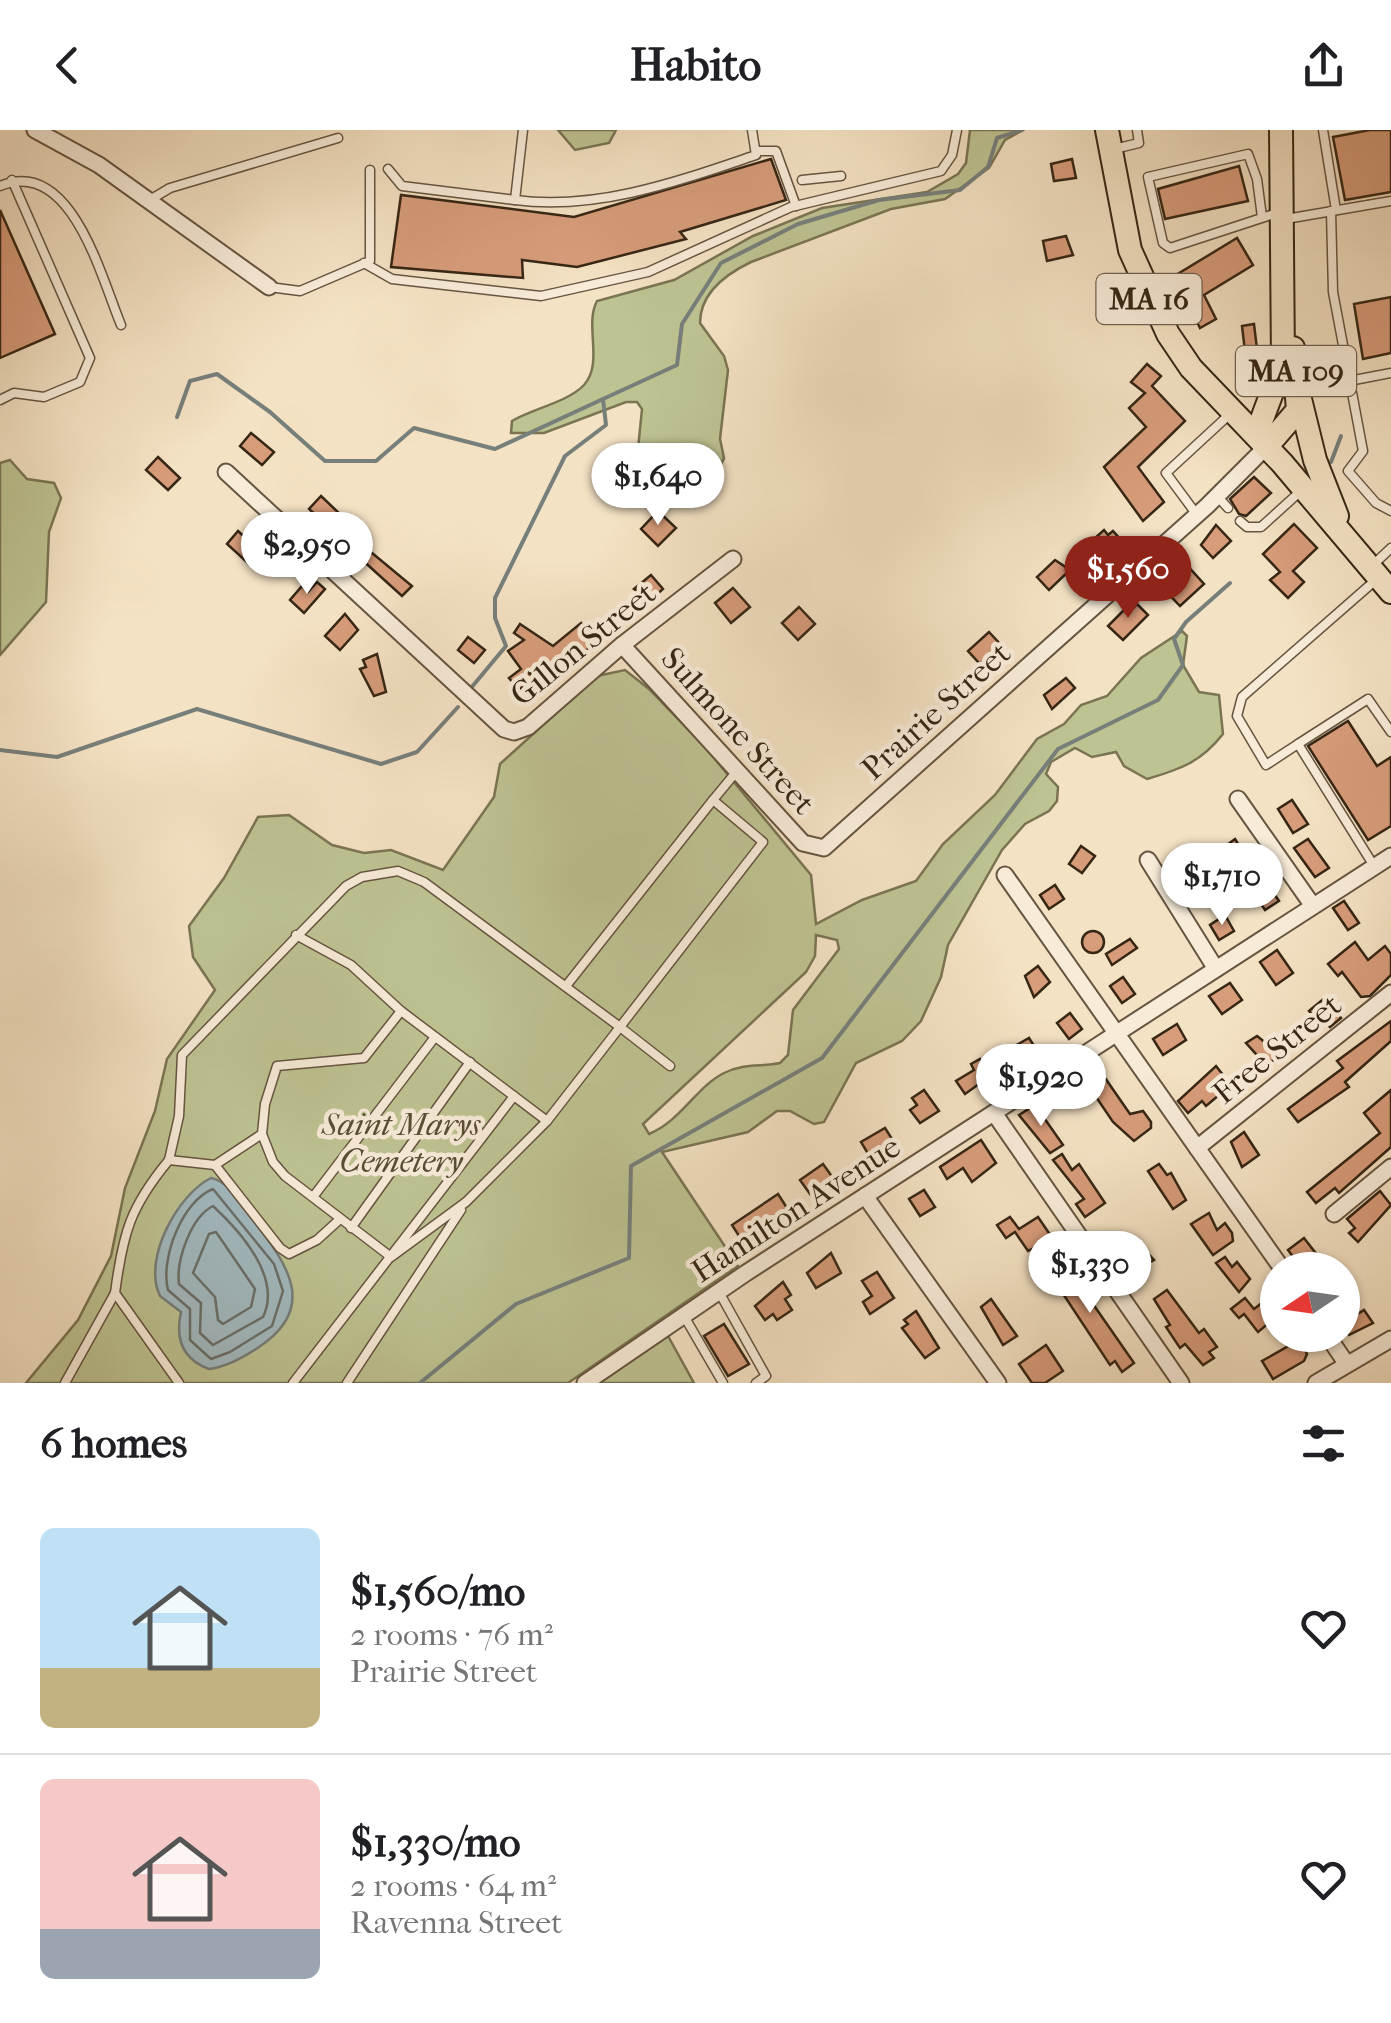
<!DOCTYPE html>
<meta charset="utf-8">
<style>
body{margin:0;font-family:"IM FELL French Canon",serif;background:#f2f2f2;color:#202124;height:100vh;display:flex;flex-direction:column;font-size:38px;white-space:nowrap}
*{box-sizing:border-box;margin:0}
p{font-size:32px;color:#757577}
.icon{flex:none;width:55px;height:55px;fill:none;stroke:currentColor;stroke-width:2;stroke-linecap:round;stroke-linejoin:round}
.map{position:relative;height:1253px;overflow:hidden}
.sheet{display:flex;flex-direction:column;background:#fff;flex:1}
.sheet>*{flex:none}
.needle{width:65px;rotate:257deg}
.tools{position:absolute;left:1260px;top:1122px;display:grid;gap:20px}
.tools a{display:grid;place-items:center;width:100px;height:100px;border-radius:50%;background:#fff;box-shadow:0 2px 8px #0004;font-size:50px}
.price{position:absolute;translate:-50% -85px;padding:0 22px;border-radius:35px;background:#fff;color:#222;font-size:32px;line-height:65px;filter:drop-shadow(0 2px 5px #0008)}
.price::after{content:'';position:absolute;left:50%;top:60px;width:30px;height:22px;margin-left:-15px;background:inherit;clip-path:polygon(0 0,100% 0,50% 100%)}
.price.current{background:#8f2418;color:#fff}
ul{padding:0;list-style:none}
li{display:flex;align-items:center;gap:30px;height:250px;padding:0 40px}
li+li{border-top:2px solid #e0e0e0}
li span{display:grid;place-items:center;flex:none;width:280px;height:200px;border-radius:15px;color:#555}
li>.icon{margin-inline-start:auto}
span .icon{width:120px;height:120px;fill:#fffc;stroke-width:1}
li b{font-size:42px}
h2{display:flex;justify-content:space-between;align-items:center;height:120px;padding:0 40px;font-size:42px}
header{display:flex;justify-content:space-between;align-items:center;height:130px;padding:0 40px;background:#fff;font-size:45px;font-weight:700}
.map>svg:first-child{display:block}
.green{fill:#bec392;stroke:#7a7453;stroke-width:2.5;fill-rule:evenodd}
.water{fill:#a2bac0;stroke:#777f7b;stroke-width:2.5}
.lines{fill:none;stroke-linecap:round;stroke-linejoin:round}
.shore{stroke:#6c706a;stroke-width:2.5}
.stream{stroke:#777f7b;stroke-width:4}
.building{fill:#d79c7a;stroke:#362614;stroke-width:2.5}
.lane-casing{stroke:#665540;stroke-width:11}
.street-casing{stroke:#665540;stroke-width:19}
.primary-casing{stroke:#362614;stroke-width:26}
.lane{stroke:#f8ecd9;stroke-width:8}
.street{stroke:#f8ecd9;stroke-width:15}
.primary{stroke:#f4e2c4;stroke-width:22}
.labels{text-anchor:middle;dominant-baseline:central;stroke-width:9;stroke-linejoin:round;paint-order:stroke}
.shield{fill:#f8ecd9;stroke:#70614f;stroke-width:2.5}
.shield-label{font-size:30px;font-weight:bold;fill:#362614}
.street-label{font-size:32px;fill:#362614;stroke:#f8ecd9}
.park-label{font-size:32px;font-style:italic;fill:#584d34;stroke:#f8ecd9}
</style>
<header><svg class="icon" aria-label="back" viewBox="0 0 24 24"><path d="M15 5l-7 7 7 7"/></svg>Habito<svg class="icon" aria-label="share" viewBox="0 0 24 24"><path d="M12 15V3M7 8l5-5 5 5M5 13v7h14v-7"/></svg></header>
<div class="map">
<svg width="1391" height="1253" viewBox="0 0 1391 1253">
<rect width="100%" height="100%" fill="#f4e2c4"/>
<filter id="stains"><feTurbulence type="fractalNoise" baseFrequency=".002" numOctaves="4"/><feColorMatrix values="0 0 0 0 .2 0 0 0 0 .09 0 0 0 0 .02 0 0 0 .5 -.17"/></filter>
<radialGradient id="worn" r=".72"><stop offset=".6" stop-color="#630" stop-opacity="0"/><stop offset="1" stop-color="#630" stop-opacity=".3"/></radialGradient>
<g class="green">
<polygon points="558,0 616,0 609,13 575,20"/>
<path d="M970,0H1023L1005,10L989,38L945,69L891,79L751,132C726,144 700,163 700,193L724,226L728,240L720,309L724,328L712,354C683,370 654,341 638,319L642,279L637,272H626L544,303H511L512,291C532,279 568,272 584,255C604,233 584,195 597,171L674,150L753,106L822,78L927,62L958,44L966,33Z"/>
<polygon points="10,330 27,349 54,353 61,368 49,402 46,472 0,525 0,333"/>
<path d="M1182,501L1187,506L1183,535L1199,562L1219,565L1223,604C1201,632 1181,639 1147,649L1124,636L1116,622L1092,627L1075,618L1051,632L1046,644L1058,657L1057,671L1049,681L1025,694L1002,720L948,815L941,847L921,891L902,911L856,933L824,992L814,994L790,981H777L748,1002L662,1022L738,1136L568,1253H26L78,1190L111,1126L125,1058L155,981L167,929L215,860L193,827L189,796L224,748L258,687L289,685L332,715L364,723L391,720L443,740L494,667L500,634L597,546L625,540L649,559L705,617L811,745L816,794L862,770L916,751L943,714L995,665L1037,609L1064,594L1081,575L1107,566L1141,528ZM816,805L837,810L839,819L793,880L788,925L780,933C760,937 744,933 724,943C696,957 682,990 649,1004L643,994L806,842L815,826Z"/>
<polygon points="668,1206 694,1253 599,1253"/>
</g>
<path class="water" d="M211,1048C228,1051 240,1071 250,1085C283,1130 322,1175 259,1217C244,1227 227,1237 209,1239C182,1229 175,1209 181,1182L160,1166C142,1129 178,1064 211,1048Z"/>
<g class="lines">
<g class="shore">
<path d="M213,1059L274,1134L283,1161L272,1196L230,1222L211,1229L190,1210V1179L168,1160C160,1129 182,1071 213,1059Z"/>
<path d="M213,1076C241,1102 282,1148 263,1187L213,1215L200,1203L201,1173L179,1154C176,1130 191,1087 213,1076Z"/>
<polygon points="216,1102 255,1159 251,1177 223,1194 218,1190 215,1167 193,1143 209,1104"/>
</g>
<g class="stream">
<polyline points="177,287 190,251 217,244 270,282 325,331 376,331 414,298 495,319 603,269"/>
<polyline points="1331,332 1341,306"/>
<polyline points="471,558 506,516 495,488 495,468 565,326 606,295 603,269 677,235 682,194 721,133 798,94 879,70 960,60 988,37 997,8 1022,0"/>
<polyline points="0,620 57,627 197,579 381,634 417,622 458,577"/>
<polyline points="420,1253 516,1174 629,1128 631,1036 822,928 1058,619 1158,570 1183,535 1174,509 1186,492 1230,453"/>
</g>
</g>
<g class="building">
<polygon points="1370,0 1391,0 1391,62 1345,70 1333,7"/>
<polygon points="771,29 786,70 680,102 686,109 577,137 522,130 523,148 391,137 401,65 574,87"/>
<polygon points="1072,29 1076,48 1054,51 1051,34"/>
<polygon points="1239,36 1248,71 1165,89 1158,59"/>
<polygon points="0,80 55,204 0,228"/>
<polygon points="1066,106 1073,125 1047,131 1043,111"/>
<polygon points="1237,108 1253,135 1204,165 1216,189 1200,198 1193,184 1198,181 1176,145"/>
<polygon points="1391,167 1391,223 1363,229 1354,174"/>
<polygon points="1254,194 1257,219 1245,221 1242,196"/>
<polygon points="1147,234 1161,246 1152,256 1185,291 1138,337 1164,372 1143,391 1104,337 1146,297 1129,278 1145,263 1131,252"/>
<polygon points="251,303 274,322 262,335 240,316"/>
<polygon points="158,327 180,348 168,360 146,340"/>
<polygon points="1254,347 1271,363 1246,386 1239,384 1230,369"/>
<polygon points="321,366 342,386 331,399 309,379"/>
<polygon points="658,381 676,398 658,416 641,399"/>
<polygon points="1294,394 1317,418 1293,441 1304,452 1288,468 1270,450 1280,442 1263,424"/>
<polygon points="1216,395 1231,411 1213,428 1201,415"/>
<polygon points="1104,400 1108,405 1113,401 1121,410 1101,433 1086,416"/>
<polygon points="238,401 260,421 249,434 227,414"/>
<polygon points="366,418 412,456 402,466 359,427"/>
<polygon points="1055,430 1070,440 1049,460 1037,447"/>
<polygon points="1184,432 1204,454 1180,476 1161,456"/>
<polygon points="651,445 663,459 650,471 634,459"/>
<polygon points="317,452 325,459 304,483 290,470 302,456 308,462"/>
<polygon points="733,458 750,477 731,493 715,473"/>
<polygon points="1137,474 1148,485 1123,510 1108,496 1128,476 1132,479"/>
<polygon points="799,477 815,494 798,510 782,493"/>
<polygon points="345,484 358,500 340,520 325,506"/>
<polygon points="581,493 595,514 556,542 545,530 529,542 534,548 519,560 509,548 521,539 508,521 524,510 514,503 520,494 553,516"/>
<polygon points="989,502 1001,515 980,534 968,521"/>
<polygon points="468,507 485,520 474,533 458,520"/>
<polygon points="377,524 386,562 374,566 360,539 366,537 363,530"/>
<polygon points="1066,548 1075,558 1052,579 1044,565"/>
<polygon points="1348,591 1377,636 1391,627 1391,696 1368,710 1308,616"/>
<polygon points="1292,670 1308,694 1293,703 1278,679"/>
<polygon points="1235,709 1243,722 1225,736 1216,723"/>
<polygon points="1308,709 1329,738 1315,747 1294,718"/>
<polygon points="1081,716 1095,726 1082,743 1069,734"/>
<polygon points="1194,736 1208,757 1192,767 1179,746"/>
<polygon points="1258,741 1279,771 1265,780 1245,749"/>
<polygon points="1055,755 1064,769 1049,779 1040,765"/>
<polygon points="1344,771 1359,793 1348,800 1333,778"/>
<polygon points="1225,785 1234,801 1219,810 1210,795"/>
<circle cx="1093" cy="812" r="11"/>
<polygon points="1130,809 1137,818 1112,835 1106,824"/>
<polygon points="1355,812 1368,830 1385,816 1391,824 1391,845 1370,866 1361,867 1342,842 1338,846 1328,834"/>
<polygon points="1277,820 1293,843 1276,855 1260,832"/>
<polygon points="1038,836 1050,852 1034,867 1025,846"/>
<polygon points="1123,847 1135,864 1122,873 1110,856"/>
<polygon points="1230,853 1242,870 1222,884 1209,866"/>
<polygon points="1327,866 1341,888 1330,897 1325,891 1321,895 1309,881"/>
<polygon points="1070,883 1082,899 1069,909 1057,893"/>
<polygon points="1391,891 1391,911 1345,952 1349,957 1298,992 1288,979 1343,938 1337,931"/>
<polygon points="1177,894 1186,910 1163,925 1153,909"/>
<polygon points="1257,906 1267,914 1279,906 1289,920 1266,935 1246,913"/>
<polygon points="1029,908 1038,922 1022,931 1018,926 965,964 956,951 974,940 971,934 980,929 983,934"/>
<polygon points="1216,936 1231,955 1206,976 1202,971 1188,983 1178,971"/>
<polygon points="1103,945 1130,984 1143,981 1151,992 1151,998 1134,1011 1113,992 1088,955"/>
<polygon points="924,960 939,981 920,993 910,980 917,975 912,968"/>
<polygon points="1391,960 1391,1017 1339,1063 1335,1058 1316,1073 1307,1062 1380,1003 1364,983"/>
<polygon points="1035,975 1063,1015 1050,1023 1019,985"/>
<polygon points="885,998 894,1012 870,1027 861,1012"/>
<polygon points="1244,1002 1259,1025 1242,1037 1231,1012"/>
<polygon points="981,1010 996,1033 972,1052 963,1038 947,1049 940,1037"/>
<polygon points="1062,1024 1072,1040 1079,1034 1105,1073 1085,1087 1076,1074 1084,1069 1053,1030"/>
<polygon points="823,1034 833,1048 810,1064 800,1050"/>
<polygon points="1159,1034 1167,1045 1171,1043 1186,1070 1173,1079 1148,1041"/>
<polygon points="924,1060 935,1077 920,1086 909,1069"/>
<polygon points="1380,1061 1391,1075 1358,1112 1349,1103 1355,1098 1347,1089"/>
<polygon points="778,1064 787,1078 741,1109 732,1095"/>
<polygon points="1209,1083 1217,1100 1225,1093 1232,1103 1233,1111 1213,1125 1191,1094"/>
<polygon points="1010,1087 1019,1099 1038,1087 1053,1109 1028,1121 1015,1102 1006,1108 997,1095"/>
<polygon points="1304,1108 1321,1130 1325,1140 1303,1140 1288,1120"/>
<polygon points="1142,1117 1154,1130 1124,1147 1118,1132"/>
<polygon points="831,1123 841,1143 816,1158 807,1143"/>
<polygon points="1225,1127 1232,1137 1237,1132 1250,1149 1239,1162 1216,1133"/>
<polygon points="1061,1128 1134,1233 1122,1242 1115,1231 1110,1235 1046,1138"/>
<polygon points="877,1142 894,1168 870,1184 863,1172 872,1166 862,1151"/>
<polygon points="783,1152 791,1165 785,1169 792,1180 777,1190 773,1184 765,1190 755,1176"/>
<polygon points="1167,1160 1199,1203 1204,1199 1217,1217 1209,1222 1214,1228 1203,1235 1185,1214 1180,1218 1166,1197 1170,1195 1154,1169"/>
<polygon points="1245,1168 1254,1179 1263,1172 1275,1188 1258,1202 1244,1184 1239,1188 1231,1179"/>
<polygon points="991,1169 1017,1206 1003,1215 981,1177"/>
<polygon points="1364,1180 1373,1193 1349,1205 1342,1194"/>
<polygon points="916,1181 939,1218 925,1228 902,1198 908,1194 904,1190"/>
<polygon points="724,1194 749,1234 728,1246 704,1206"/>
<polygon points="1299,1210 1307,1224 1304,1231 1273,1249 1262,1231"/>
<polygon points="1046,1215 1063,1241 1045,1253 1032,1253 1019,1234"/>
</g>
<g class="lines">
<defs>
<g id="lane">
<polyline points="1323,0 1336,80"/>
<polyline points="1114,19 1139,13 1137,0"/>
<polyline points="756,21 776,21 796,76"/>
<polyline points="388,39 402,56 515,70 523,0"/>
<polyline points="802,50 841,46"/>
<path d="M0,56C71,26 101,147 121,195"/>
<path d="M515,70C597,81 679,51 756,25L752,0"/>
<polyline points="148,71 170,58 338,8"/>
<polyline points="1331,81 1333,162 1363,321 1348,341 1376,373 1391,381"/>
<polyline points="1262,87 1257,49 1248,24 1148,47 1163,113 1170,118 1277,83"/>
<polyline points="1286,89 1391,71"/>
<polyline points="364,133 392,149 541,166 648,142 791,77 941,41 952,25 957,0"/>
<polyline points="269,157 300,161 370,131 370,40"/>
<polyline points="1349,251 1391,243"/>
<polyline points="0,270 14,263 44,267 80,252 90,228 12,50"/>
<polyline points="1217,366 1228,378"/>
<polyline points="1197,385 1166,343 1230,284"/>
<polyline points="1240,391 1247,397 1261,397 1303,359"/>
<polyline points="1374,434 1391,418"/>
<polyline points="1298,614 1266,635 1237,586 1242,567 1378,448"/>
<polyline points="713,670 737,641"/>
<polyline points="1374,736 1298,614 1368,569 1391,602"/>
<polyline points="296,805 351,835 401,881 547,991"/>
<polyline points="566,856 713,670 763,712 620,897 670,936"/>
<polyline points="169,1030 179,986 182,925 346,756 362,747 398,741 424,752 620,897 547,991 466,1072 391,1127 285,1046 273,1032 262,1004"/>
<polyline points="215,1035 262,1004 265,974 277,936 364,928 401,881"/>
<polyline points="313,1067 435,907"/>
<polyline points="351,1098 470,932"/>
<polyline points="719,1162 766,1246 756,1253"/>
<polyline points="684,1186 723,1253"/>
<polyline points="65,1253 115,1163"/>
<path d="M179,1253L115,1163C123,1103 130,1077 169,1030L215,1035L280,1118L289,1124L317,1110L339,1090"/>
<polyline points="293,1253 514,966"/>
<polyline points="347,1253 461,1080"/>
</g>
<g id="street">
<polyline points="35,0 99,35 269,157"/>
<polyline points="226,342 504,599 514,602 528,597 622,515 733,429"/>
<polyline points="622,515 803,713 824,718 1207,376 1267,316"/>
<polyline points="1238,669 1313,776"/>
<polyline points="1148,730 1216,839"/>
<polyline points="1005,745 1283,1140"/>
<polyline points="994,983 1181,1253"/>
<polyline points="1197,1018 1391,863"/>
<polyline points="865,1066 998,1253"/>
<polyline points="1334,1084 1391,1037"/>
<polyline points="1327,1205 1346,1233"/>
<polyline points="585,1253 746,1143 1391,726"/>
<polyline points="1316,1253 1391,1209"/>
</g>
<g id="primary">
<polyline points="1107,0 1130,120 1168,204 1191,238 1282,333 1391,462"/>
<polyline points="1300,269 1315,330 1337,386"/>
<polyline points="1256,305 1283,233 1281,0"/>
<polyline points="1267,316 1298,280 1293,218"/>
</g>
</defs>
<use href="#lane" class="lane-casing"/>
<use href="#street" class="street-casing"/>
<use href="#primary" class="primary-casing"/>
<use href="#lane" class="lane"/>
<use href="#street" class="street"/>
<use href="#primary" class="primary"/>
</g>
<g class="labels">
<g class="shield">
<rect x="1096.5" y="144" width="105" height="50" rx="8"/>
<rect x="1236" y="216" width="120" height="50" rx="8"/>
</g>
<g class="shield-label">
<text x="1149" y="169">MA 16</text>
<text x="1296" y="241">MA 109</text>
</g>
<g class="street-label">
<text transform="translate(583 514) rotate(-39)">Gillon Street</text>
<text transform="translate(936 581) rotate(-42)">Prairie Street</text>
<text transform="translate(738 601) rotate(48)">Sulmone Street</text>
<text transform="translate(1277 919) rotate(-39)">Free Street</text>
<text transform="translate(796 1079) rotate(-33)">Hamilton Avenue</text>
</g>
<g class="park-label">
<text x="401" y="994">Saint Marys<tspan x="401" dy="37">Cemetery</tspan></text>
</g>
</g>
<rect width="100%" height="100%" filter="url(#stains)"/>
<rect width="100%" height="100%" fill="url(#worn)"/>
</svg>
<div class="tools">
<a><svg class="needle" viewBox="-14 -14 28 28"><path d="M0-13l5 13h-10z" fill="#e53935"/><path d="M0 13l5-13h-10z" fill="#757577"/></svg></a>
</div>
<b class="price" style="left:658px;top:398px">$1,640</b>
<b class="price" style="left:307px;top:467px">$2,950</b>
<b class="price current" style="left:1128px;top:491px">$1,560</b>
<b class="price" style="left:1222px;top:798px">$1,710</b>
<b class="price" style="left:1041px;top:999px">$1,920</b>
<b class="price" style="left:1090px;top:1186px">$1,330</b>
</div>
<section class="sheet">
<h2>6 homes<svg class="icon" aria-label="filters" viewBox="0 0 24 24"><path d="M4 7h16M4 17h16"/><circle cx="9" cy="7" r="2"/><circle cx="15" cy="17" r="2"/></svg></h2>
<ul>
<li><span style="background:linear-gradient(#bfe0f5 70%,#c2b280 0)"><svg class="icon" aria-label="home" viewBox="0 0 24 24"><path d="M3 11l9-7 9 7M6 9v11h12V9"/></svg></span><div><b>$1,560/mo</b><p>2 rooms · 76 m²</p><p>Prairie Street</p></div><svg class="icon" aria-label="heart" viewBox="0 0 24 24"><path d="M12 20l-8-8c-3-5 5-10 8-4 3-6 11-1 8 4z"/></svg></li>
<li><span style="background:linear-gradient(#f6c9c9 75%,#9aa5b1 0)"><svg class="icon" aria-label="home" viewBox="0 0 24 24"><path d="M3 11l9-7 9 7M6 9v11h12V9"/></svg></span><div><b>$1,330/mo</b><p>2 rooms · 64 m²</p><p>Ravenna Street</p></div><svg class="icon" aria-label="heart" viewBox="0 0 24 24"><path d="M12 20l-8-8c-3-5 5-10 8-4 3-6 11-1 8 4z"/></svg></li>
</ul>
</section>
